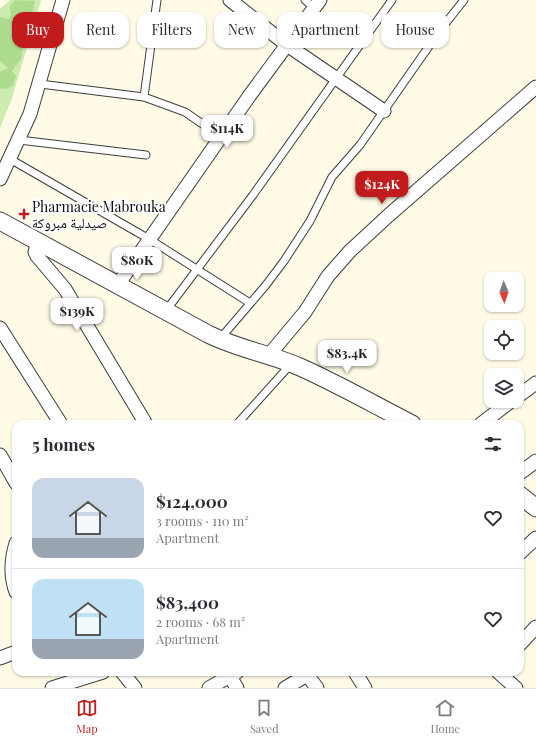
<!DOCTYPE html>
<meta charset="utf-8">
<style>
body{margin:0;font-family:"Playfair Display","Noto Naskh Arabic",serif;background:#f2f2f3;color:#2b2b33;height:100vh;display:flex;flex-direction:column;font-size:15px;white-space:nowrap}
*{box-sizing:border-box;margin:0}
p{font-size:13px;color:#7c7c81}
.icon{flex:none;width:22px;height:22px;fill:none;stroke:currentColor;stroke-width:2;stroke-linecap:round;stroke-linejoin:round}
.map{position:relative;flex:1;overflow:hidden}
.details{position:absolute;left:12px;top:420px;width:512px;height:256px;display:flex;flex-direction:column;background:#fff;border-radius:12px;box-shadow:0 1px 3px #0004}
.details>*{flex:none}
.hud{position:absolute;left:12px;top:12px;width:512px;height:36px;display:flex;gap:8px}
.needle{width:26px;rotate:178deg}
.buttons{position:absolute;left:484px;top:272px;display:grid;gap:8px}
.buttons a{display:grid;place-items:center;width:40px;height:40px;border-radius:8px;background:#fff;box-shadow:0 1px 3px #0004;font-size:20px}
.price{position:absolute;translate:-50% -34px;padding:0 9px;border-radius:8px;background:#fff;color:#222;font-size:13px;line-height:26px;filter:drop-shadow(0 1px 2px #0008)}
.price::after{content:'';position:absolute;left:50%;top:24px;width:12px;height:9px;margin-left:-6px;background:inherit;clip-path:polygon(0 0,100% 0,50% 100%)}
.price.selected{background:#c11b1c;color:#fff}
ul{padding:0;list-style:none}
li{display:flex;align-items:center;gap:12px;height:100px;padding:0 20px}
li+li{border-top:1px solid #e1e1e2}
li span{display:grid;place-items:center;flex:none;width:112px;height:80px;border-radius:12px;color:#555}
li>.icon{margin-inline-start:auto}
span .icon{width:48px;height:48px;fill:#fffc;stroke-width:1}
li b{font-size:17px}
h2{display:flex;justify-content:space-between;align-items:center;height:48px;padding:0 20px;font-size:17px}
.pill{padding:0 14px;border-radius:12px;background:#fff;box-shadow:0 1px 3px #0004;font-size:14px;line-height:36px}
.pill.selected{background:#c11b1c;color:#fff}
.dock{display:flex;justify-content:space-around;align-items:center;height:56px;border-top:1px solid #e1e1e2;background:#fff;font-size:11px;color:#7c7c81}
.dock a{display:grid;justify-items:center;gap:2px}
.dock .selected{color:#c11b1c}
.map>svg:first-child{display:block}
.green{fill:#ccebaf}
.forest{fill:#aedc8e}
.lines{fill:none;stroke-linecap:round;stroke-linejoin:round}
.service-casing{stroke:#3d3d3d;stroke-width:9}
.minor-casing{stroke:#3d3d3d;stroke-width:15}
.tertiary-casing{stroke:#3d3d3d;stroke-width:19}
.service{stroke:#fff;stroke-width:7}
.minor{stroke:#fff;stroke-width:13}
.tertiary{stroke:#fff;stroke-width:17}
.poi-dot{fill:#c11b1c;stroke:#fff;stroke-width:1.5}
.labels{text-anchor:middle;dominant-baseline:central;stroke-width:4;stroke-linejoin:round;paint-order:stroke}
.poi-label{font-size:14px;fill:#0a0a0a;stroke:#fff;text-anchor:start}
</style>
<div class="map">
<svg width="536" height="688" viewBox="0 0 536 688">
<rect width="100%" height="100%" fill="#fffbe7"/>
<polygon class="green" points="10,0 41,0 12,98 0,128 0,9"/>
<path class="forest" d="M15,0L35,1C33,14 30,19 20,26L25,28L27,31L24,38L18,41L23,46L21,59L12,71L16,76L13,86L6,89L0,88V72L8,68L0,61V17L9,19L11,15L10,6Z"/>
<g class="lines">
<defs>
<g id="service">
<polyline points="305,0 314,8"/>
<polyline points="40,84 144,97 185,112 220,136"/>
<polyline points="144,97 157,0"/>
<polyline points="19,140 146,155"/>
<polyline points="10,159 149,239 250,303"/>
<polyline points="165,312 253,195 392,0"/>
<polyline points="219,340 266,285 284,261 310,221 332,177 360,145 441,29 464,0"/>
<polyline points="237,424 291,364"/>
</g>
<g id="minor">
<polyline points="230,0 287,45 384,111"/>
<polyline points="0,179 30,114 63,0"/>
<polyline points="38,242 35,252 37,256 65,289 146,424"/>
<polyline points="117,286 250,95 320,0"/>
<polyline points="0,328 61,424"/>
<polyline points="269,355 305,312 328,276 350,251 389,215 536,87"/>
<polyline points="517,397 536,383"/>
<polyline points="481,424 511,401"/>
<polyline points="0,455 16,483"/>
<polyline points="520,473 536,461"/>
<path d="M16,543C11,560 10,576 16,592"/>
<polyline points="520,553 536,538"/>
<polyline points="520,644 536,627"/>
<polyline points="0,658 16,652"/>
<polyline points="122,672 135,688"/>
<polyline points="227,672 237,688"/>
<polyline points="305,672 317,688"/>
<polyline points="355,672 365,688"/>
<polyline points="498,672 516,688"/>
<polyline points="52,688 103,672"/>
<polyline points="209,688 237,672"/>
<polyline points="285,688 307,675"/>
</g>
<g id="tertiary">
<path d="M0,221L208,334C238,349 270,354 300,367C338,384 375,405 412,424"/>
<polyline points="520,495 536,508"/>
</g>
</defs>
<use href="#service" class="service-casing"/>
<use href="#minor" class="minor-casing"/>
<use href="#tertiary" class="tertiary-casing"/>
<use href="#service" class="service"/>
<use href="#minor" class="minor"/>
<use href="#tertiary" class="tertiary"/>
</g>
<path class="poi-dot" d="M22 208h4v4h4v4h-4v4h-4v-4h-4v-4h4z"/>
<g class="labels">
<g class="poi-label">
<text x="32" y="206">Pharmacie Mabrouka<tspan x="32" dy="16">صيدلية مبروكة</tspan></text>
</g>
</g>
</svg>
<div class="buttons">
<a><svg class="needle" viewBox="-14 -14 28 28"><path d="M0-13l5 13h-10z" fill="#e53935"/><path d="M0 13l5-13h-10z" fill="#7c7c81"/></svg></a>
<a><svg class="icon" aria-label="locate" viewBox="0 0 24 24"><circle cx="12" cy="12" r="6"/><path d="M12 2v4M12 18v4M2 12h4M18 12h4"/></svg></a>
<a><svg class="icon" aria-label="layers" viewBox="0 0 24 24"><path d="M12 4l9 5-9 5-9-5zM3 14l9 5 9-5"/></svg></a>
</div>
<b class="price" style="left:227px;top:149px">$114K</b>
<b class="price selected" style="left:382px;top:205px">$124K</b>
<b class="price" style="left:137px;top:281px">$80K</b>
<b class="price" style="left:77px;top:332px">$139K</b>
<b class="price" style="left:347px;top:374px">$83.4K</b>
<div class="hud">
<a class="pill selected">Buy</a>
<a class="pill">Rent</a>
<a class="pill">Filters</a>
<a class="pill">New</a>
<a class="pill">Apartment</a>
<a class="pill">House</a>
</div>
<section class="details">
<h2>5 homes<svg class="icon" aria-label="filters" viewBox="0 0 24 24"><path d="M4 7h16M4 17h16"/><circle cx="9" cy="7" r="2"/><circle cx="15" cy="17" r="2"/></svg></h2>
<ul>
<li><span style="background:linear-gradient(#c9d6e8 75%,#9aa5b1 0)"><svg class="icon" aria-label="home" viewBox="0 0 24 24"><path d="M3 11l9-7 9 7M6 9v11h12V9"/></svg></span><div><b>$124,000</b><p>3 rooms · 110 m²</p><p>Apartment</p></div><svg class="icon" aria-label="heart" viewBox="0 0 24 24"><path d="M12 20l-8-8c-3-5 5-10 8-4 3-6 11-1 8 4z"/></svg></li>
<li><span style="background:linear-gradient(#bfe0f5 75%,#9aa5b1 0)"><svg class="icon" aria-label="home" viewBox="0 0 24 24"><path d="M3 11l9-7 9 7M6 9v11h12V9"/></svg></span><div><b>$83,400</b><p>2 rooms · 68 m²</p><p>Apartment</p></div><svg class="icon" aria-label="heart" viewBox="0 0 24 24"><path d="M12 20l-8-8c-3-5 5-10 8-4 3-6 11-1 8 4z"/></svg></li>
</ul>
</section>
</div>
<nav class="dock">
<a class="selected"><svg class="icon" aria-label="map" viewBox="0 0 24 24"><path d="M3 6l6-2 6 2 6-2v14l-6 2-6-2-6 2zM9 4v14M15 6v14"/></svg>Map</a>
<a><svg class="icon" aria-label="saved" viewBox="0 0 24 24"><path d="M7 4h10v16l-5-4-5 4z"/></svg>Saved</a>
<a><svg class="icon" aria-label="home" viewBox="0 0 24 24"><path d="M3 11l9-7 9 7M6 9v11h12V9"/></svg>Home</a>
</nav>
